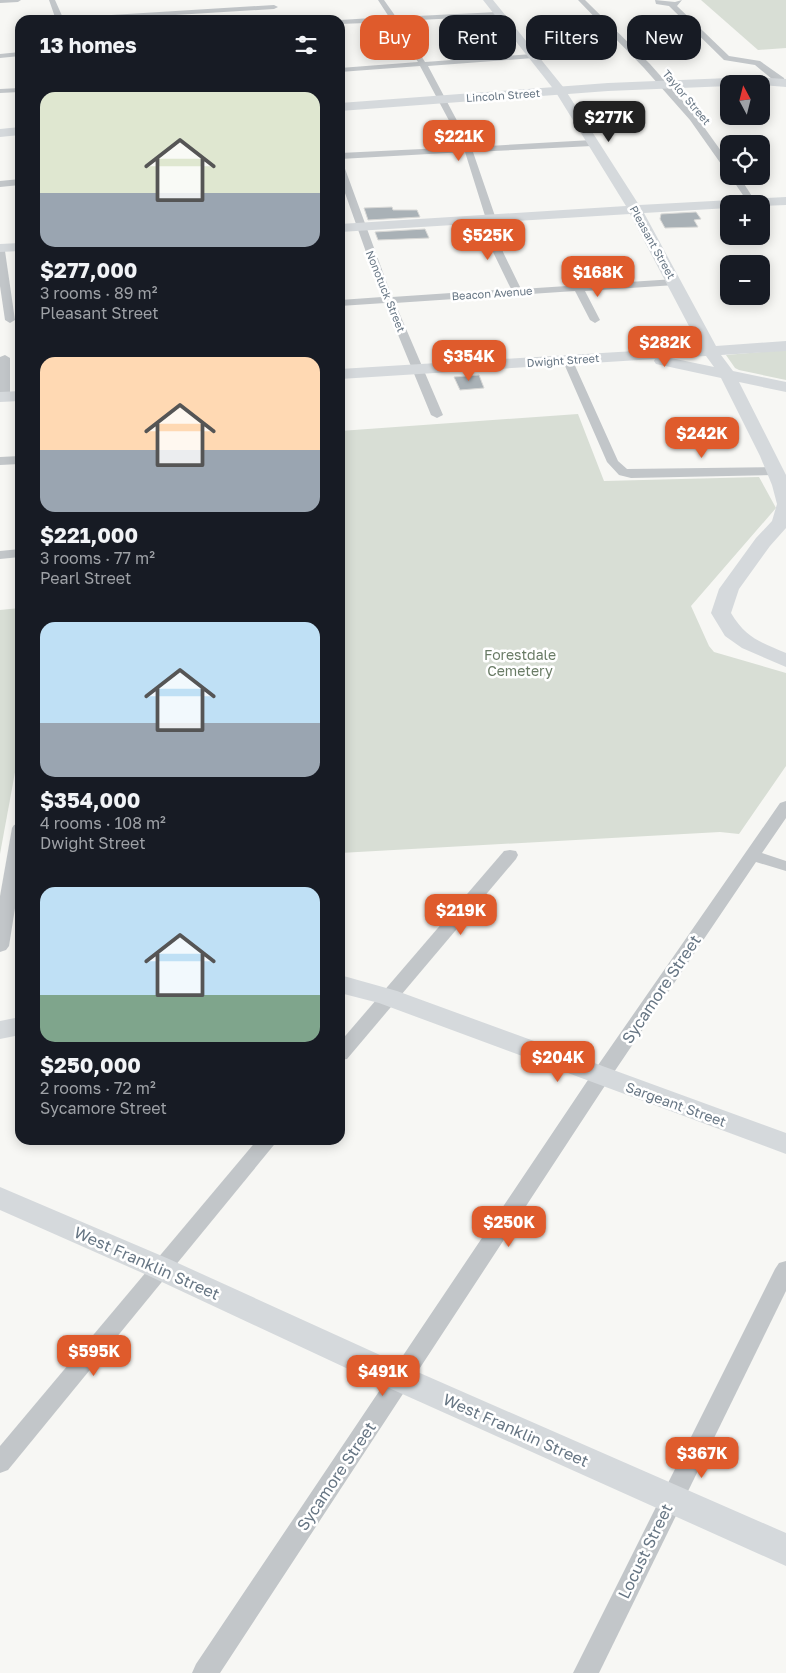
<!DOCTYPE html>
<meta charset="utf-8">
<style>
body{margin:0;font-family:"Golos Text",sans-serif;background:#20242c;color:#f1f3f6;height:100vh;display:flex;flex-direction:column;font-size:19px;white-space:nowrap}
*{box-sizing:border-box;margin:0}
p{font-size:16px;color:#9ea1a6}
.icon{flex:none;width:28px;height:28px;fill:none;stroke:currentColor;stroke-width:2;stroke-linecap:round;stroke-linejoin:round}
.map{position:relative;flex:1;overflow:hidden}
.panel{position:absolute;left:15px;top:15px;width:330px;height:1130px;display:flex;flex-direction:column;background:#171b24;border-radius:15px;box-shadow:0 2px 12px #0003}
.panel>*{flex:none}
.top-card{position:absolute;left:360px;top:15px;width:350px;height:45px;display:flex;gap:10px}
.needle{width:32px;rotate:353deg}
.tools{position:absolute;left:720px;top:75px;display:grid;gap:10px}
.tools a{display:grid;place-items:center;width:50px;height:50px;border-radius:10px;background:#171b24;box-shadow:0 2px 12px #0003;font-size:25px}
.price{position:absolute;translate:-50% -42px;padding:0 11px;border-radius:10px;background:#df5b2c;color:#fff;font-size:16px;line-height:32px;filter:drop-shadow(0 1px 2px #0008)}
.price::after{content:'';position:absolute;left:50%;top:30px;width:15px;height:11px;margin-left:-8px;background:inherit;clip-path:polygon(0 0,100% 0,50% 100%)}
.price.on{background:#222;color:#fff}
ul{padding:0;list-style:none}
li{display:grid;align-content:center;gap:10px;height:265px;padding:0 25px}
li span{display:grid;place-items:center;height:155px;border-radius:15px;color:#555}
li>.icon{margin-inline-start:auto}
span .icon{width:90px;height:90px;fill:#fffc;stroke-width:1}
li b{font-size:21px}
h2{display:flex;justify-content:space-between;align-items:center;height:60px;padding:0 25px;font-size:21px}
.pill{padding:0 18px;border-radius:15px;background:#171b24;box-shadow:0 2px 12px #0003;font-size:18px;line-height:45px}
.pill.on{background:#df5b2c;color:#fff}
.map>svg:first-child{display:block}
.green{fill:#d8ded5}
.building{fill:#a9b1b6;stroke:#d8d8d6}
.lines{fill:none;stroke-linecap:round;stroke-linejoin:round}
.street{fill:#c2c6c9;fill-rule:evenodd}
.secondary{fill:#d5d9dc;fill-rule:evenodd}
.primary{fill:#d5d9dc;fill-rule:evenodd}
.labels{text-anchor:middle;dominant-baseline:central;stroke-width:5;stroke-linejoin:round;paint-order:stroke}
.far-street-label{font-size:11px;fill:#677684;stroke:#fff}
.park-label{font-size:14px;fill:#697b65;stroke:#fff}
.street-label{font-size:14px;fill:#677684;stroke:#fff}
.near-street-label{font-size:16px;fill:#677684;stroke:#fff}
</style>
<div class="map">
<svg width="786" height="1673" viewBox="0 0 786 1673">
<rect width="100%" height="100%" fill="#f7f7f4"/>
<g class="green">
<polygon points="701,0 786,0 786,48 758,50"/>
<polygon points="786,350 786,380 739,370 735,368 726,355"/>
<polygon points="578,414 604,481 759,477 776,508 691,606 709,646 714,652 786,673 786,766 739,834 720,832 340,853 340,431"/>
<polygon points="20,608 20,745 0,854 0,610"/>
</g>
<g class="building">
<polygon points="392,207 393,210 417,210 420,217 368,220 364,208"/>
<polygon points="696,212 701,219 694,220 698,227 665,228 660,219 661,214"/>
<polygon points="425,229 429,238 378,240 375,232"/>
<polygon points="479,375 484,388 460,390 454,377"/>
</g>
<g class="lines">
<g class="street">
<polygon points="0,0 21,0 18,2 0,3"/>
<polygon points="49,0 55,0 63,18 274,5 278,7 274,9 95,20 56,20"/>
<polygon points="378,0 384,0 396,17 498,12 502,14 498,16 399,21 425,62 533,54 537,56 533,58 428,66 471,147 592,140 596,143 592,146 473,152 496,219 503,252 521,289 675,279 680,282 675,285 585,291 600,320 595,323 590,320 575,291 395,303 443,415 437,418 431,415 385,303 340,306 340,300 382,297 340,179 340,163 344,166 392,297 511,289 493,252 486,219 465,152 340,159 340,153 463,147 420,66 340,72 340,68 418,62 392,22 340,24 340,20 389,17"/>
<polygon points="578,0 585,0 650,64 696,116 729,162 729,172 726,171 690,120 644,68"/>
<polygon points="655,0 675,2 682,0 677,6 729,56 760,61 784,78 785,82 778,84 755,65 724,60 669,6 656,4"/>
<polygon points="20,52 20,56 0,58 0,54"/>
<polygon points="20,88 20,92 0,93 0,89"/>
<polygon points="730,176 739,176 757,204 749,204"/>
<polygon points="20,179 20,185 0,187 0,181"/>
<polygon points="0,248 5,251 15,320 10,323 5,320 0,286"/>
<polygon points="5,355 10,358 10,397 4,400 0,399 0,357"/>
<polygon points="567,356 572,359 618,461 627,469 775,467 781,471 775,475 631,478 619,475 607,462 562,359"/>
<polygon points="20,456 20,464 0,465 0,457"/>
<polygon points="20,549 20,557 0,559 0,551"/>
<polygon points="786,801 786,818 762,853 786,861 786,871 756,862 608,1081 220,1673 192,1673 196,1664 594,1071 780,803"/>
<polygon points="20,823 20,877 9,946 6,950 0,952 0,896 12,828 14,825"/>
<polygon points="510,850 516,851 518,855 516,859 347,1059 340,1060 340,1042 504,851"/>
<polygon points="257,1140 278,1140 8,1470 0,1473 0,1446"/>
<polygon points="786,1261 786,1291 599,1673 573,1673 775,1269 779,1263"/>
</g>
<g class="secondary">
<path d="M483,0H493L564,88L639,205L786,197V205L761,206V204H729V208L644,213L716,346L786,341V351L721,355L733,371L786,382V392L739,382L786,475V528L770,546L739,589L731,613C746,638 760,642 786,653V667L742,648L725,636L711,613L719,589L756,538L772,521L777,504L772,485L760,456L721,378L656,364L654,361L655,359L340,379V369L700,347L630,214L340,232V224L626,206L555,91ZM706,356L714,367L671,358Z"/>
<polygon points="20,243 20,251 0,252 0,244"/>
<polygon points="20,391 20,401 0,402 0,392"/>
<polygon points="340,975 397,991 786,1133 786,1154 379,1003 340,993"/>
<polygon points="20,1017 20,1035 0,1039 0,1021"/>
<polygon points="0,1187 169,1259 413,1370 786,1533 786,1566 389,1388 147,1275 0,1210"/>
</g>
<g class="primary">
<polygon points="753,77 786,79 786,87 761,85 761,84 729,84 729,86 608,91 340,111 340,103 608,83"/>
<polygon points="20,127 20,135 0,137 0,129"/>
</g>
</g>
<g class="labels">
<g class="far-street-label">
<text transform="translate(503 95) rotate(-4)">Lincoln Street</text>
<text transform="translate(687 97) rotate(50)">Taylor Street</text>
<text transform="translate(653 242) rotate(61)">Pleasant Street</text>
<text transform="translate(386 291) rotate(68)">Nonotuck Street</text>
<text transform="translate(492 293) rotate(-4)">Beacon Avenue</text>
<text transform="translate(563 360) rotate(-4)">Dwight Street</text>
</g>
<g class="park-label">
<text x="520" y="654">Forestdale<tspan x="520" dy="16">Cemetery</tspan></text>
</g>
<g class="street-label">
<text transform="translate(676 1104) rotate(20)">Sargeant Street</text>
</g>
<g class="near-street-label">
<text transform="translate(661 989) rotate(-56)">Sycamore Street</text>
<text transform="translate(147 1263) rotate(24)">West Franklin Street</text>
<text transform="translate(516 1430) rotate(24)">West Franklin Street</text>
<text transform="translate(336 1476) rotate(-56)">Sycamore Street</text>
<text transform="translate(645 1551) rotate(-64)">Locust Street</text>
</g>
</g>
</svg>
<div class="tools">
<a><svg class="needle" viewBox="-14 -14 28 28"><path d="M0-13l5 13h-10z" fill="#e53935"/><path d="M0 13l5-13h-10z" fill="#9ea1a6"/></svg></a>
<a><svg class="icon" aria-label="locate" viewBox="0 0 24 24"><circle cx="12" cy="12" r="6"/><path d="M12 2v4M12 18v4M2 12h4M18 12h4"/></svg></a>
<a>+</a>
<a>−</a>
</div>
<b class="price on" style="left:609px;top:143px">$277K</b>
<b class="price" style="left:459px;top:162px">$221K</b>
<b class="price" style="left:488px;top:261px">$525K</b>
<b class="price" style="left:598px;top:298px">$168K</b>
<b class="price" style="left:665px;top:368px">$282K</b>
<b class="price" style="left:469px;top:382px">$354K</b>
<b class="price" style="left:702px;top:459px">$242K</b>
<b class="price" style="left:461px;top:936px">$219K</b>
<b class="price" style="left:558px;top:1083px">$204K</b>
<b class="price" style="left:509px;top:1248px">$250K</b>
<b class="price" style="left:94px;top:1377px">$595K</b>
<b class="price" style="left:383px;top:1397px">$491K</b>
<b class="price" style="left:702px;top:1479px">$367K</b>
<div class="top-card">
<a class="pill on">Buy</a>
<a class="pill">Rent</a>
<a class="pill">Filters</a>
<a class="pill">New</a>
</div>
<section class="panel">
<h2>13 homes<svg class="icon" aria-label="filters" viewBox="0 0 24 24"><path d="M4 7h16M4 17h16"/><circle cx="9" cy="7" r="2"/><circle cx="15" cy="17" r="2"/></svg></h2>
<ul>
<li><span style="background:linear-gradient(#dfe7d0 65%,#9aa5b1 0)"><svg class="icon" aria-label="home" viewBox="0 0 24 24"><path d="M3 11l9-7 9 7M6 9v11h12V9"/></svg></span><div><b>$277,000</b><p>3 rooms · 89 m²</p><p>Pleasant Street</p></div></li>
<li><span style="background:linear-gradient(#ffd9b3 60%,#9aa5b1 0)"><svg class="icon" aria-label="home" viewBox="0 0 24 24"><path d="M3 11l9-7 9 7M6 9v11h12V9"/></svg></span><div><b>$221,000</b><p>3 rooms · 77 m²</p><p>Pearl Street</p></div></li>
<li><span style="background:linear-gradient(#bfe0f5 65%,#9aa5b1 0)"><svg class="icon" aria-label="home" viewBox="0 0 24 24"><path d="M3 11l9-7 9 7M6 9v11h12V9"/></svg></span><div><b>$354,000</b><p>4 rooms · 108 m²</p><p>Dwight Street</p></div></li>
<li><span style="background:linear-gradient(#bfe0f5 70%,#7fa58c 0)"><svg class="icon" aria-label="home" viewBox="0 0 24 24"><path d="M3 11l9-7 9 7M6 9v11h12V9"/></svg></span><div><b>$250,000</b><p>2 rooms · 72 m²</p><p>Sycamore Street</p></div></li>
</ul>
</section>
</div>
